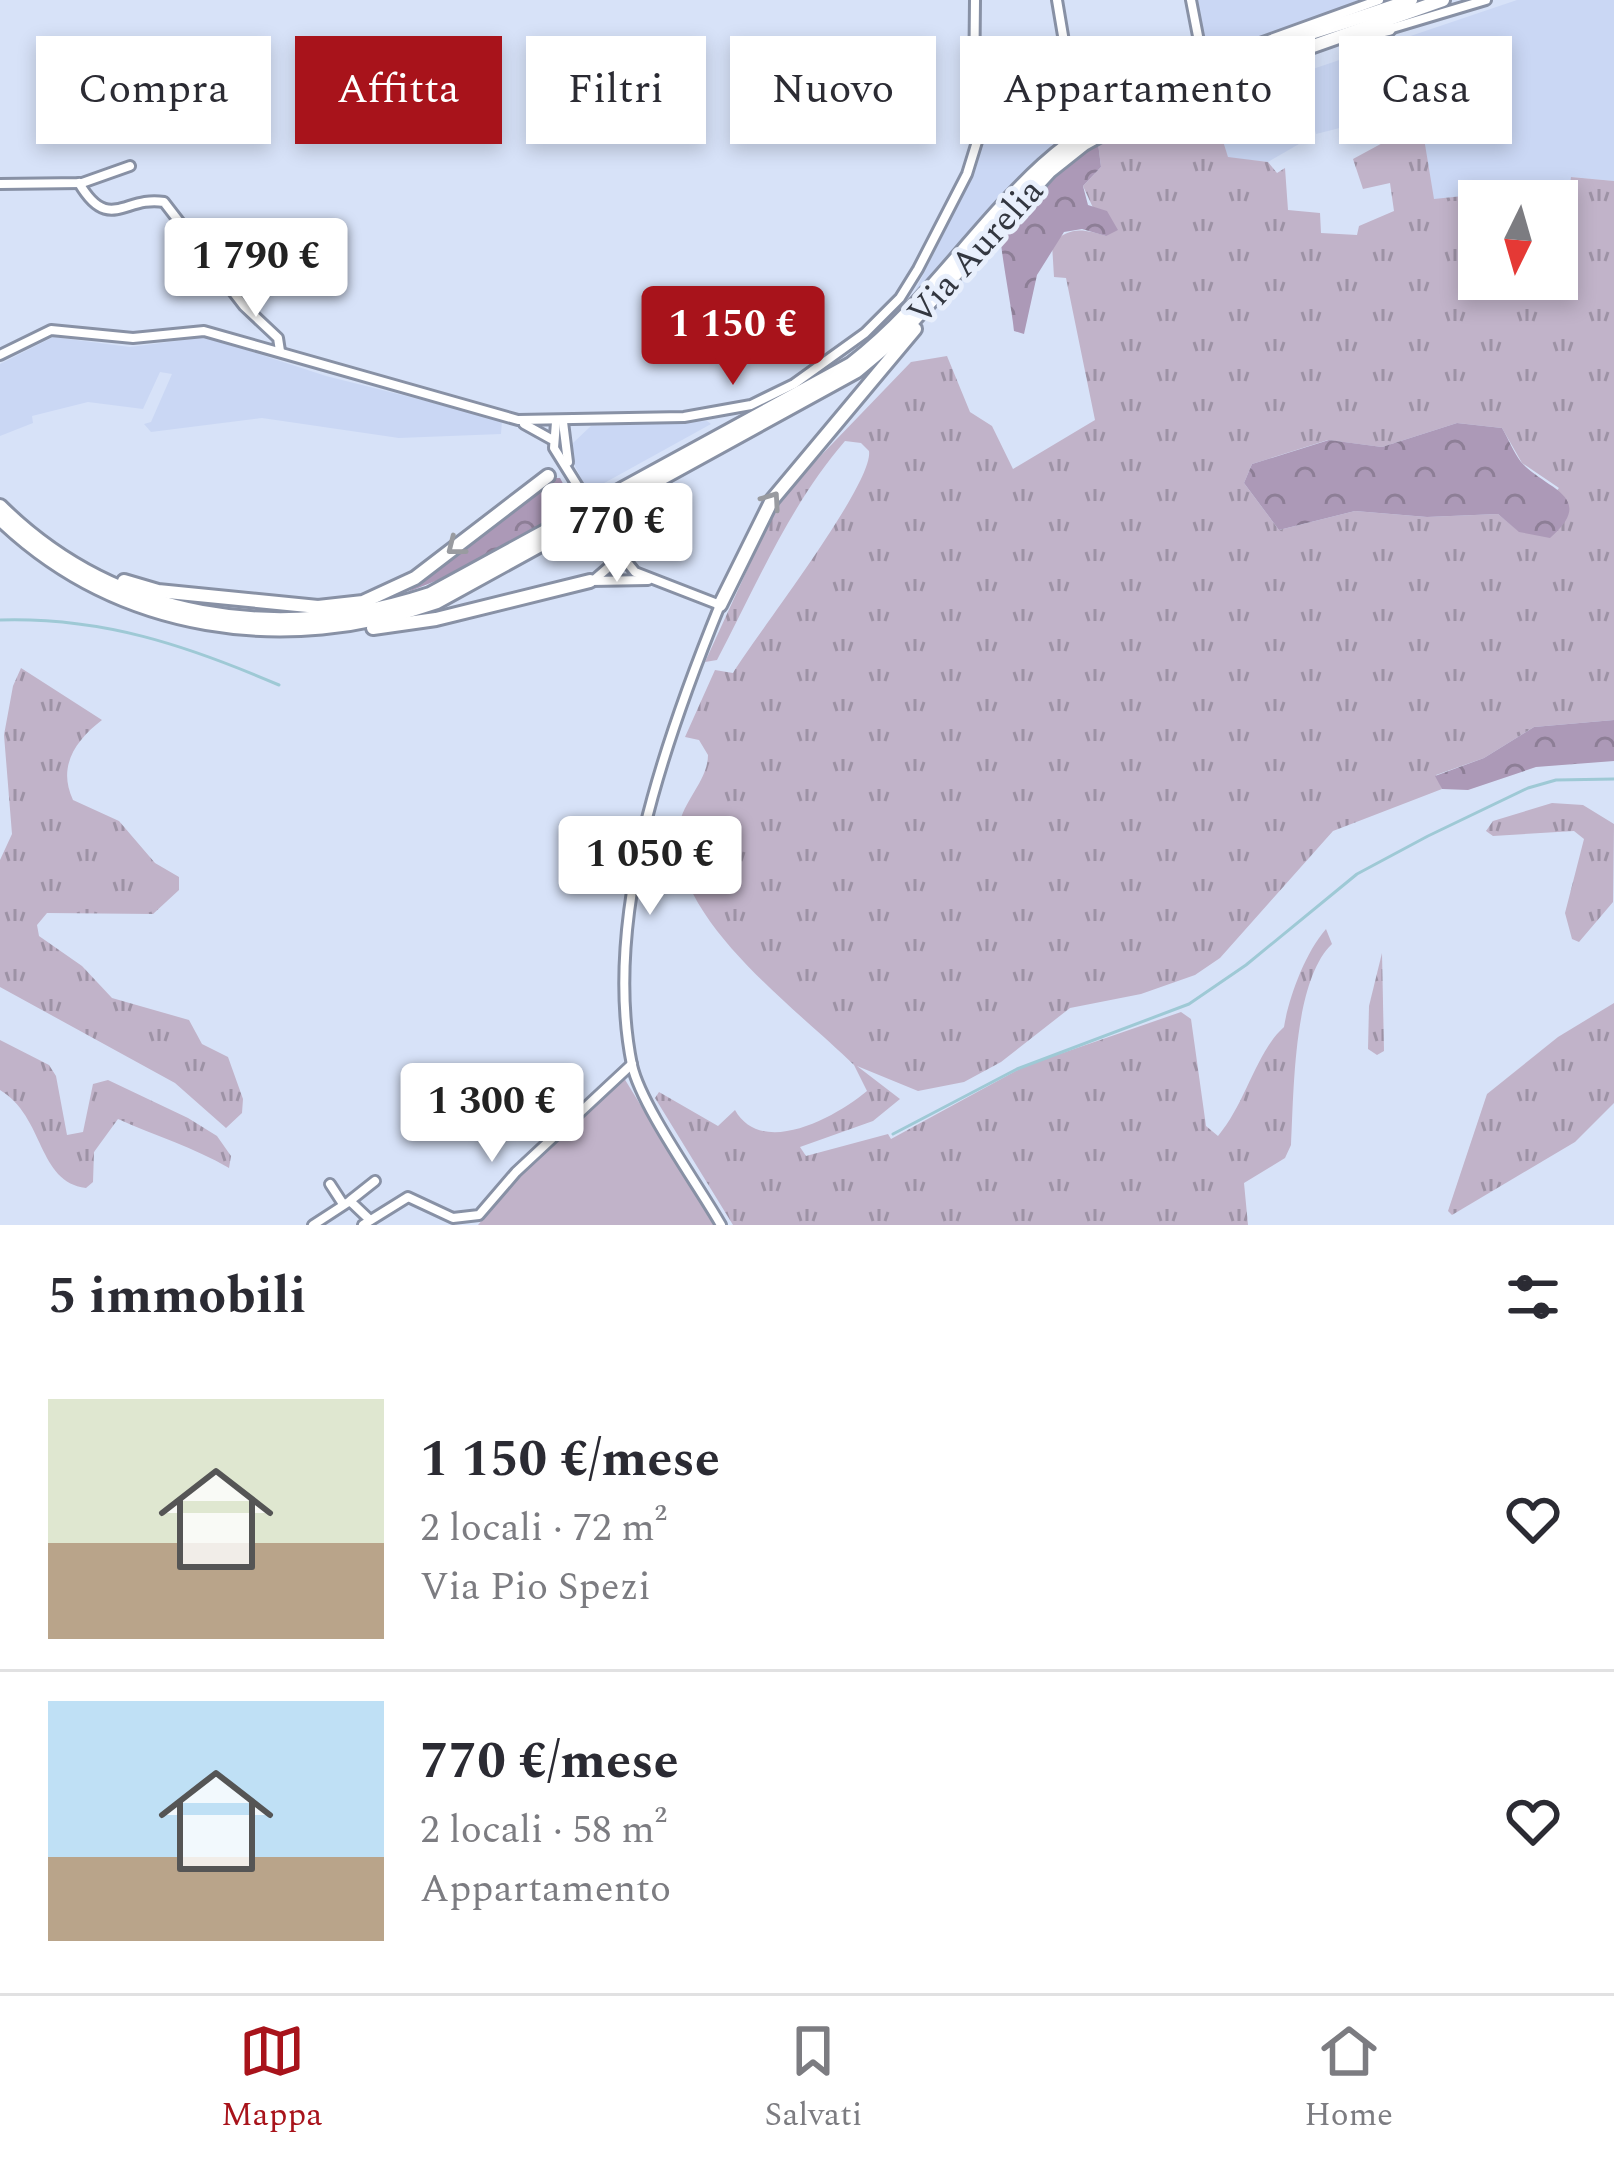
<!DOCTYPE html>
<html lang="it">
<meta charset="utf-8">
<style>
body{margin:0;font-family:Spectral,serif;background:#f2f2f3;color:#2b2b33;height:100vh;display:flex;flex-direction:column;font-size:45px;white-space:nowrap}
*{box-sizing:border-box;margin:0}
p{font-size:39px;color:#7c7c81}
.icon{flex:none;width:66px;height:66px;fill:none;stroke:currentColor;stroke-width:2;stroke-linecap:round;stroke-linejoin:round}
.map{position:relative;height:1225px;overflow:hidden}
.sheet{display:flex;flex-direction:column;background:#fff;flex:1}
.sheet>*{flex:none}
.guide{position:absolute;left:36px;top:36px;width:1542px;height:108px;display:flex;gap:24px}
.needle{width:78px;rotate:185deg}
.fabs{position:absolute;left:1458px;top:180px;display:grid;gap:24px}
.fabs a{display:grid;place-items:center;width:120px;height:120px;border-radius:0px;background:#fff;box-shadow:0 6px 18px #0003;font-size:60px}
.price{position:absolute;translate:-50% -102px;padding:0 27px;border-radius:12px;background:#fff;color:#222;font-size:39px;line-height:78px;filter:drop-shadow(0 3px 6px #0008)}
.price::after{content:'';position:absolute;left:50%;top:72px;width:36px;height:27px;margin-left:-18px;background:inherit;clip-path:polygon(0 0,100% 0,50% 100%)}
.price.current{background:#a8131b;color:#fff}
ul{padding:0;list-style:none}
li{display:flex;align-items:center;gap:36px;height:300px;padding:0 48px}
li+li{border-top:3px solid #e1e1e2}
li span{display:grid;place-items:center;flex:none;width:336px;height:240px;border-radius:0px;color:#555}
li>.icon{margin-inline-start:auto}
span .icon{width:144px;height:144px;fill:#fffc;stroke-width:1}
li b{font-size:51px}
h2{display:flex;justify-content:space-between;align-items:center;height:144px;padding:0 48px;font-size:51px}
.tag{padding:0 42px;border-radius:0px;background:#fff;box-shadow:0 6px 18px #0003;font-size:42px;line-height:108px}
.tag.current{background:#a8131b;color:#fff}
.menu{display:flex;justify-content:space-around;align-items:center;height:168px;border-top:3px solid #e1e1e2;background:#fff;font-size:33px;color:#7c7c81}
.menu a{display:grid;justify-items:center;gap:6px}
.menu .current{color:#a8131b}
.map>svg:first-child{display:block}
.built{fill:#cad7f4}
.grass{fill:url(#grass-tufts);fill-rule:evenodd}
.forest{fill:url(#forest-crowns)}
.pitch{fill:#c1b3c9}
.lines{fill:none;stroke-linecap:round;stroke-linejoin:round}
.stream{stroke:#9ec9d5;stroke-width:3}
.minor-casing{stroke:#8891a5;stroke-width:14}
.highway-casing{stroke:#8891a5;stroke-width:18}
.minor{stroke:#fff;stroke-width:8}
.highway{stroke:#fff;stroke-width:12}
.minor-bridge-casing{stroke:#8891a5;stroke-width:14;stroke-linecap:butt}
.minor-bridge{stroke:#fff;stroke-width:8}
.oneway{stroke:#999ba0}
.labels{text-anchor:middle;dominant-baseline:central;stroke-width:10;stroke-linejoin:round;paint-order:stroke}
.street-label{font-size:36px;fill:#333740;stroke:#e8effc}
</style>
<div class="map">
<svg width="1614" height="1225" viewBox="0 0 1614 1225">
<defs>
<pattern id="grass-tufts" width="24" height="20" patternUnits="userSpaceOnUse" patternTransform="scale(3)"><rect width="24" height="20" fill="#c1b3c9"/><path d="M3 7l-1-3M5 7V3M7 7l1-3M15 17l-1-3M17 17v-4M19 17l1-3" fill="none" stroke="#9d92a5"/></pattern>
<pattern id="forest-crowns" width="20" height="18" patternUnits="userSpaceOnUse" patternTransform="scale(3)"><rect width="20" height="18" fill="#ac99b7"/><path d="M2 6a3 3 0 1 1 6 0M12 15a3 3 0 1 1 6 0" fill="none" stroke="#8d7e96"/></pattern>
</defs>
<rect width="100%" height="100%" fill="#d7e2f8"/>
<g class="built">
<polygon points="1196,0 1379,0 1212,59 1207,56"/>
<polygon points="1517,0 1614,0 1614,181 1572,177 1570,185 1433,200 1419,108 1316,134 1301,73"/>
<polygon points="1285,62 1306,140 1268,162 1228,158 1208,93"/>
<polygon points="1132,96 1066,135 914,293 976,169 984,135 1071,107"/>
<polygon points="53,337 130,347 207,337 326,376 502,420 501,434 399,438 262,418 151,432 144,424 151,422 172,374 160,372 143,409 88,402 32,416 33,423 0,436 0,364"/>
<polygon points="707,421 711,424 588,492 573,462 573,443 591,426"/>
</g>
<g class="grass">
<path d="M1208,93L1228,157L1268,162L1277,173L1285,168L1288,210L1320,213L1321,233L1357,235L1359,226L1394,211L1390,183L1363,189L1353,159L1388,140L1383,117L1419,108L1434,199L1570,185L1571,177L1614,181V720L1534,727L1484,758L1436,775L1442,789L1333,831L1220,958L1195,975L1141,994L1070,1008L1001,1062L964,1082L918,1091L857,1066L900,1099L873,1121L800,1147L806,1156L888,1134L891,1139L1025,1066L1181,1012L1191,1019L1206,1126L1218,1136C1246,1103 1256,1052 1284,1027C1288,1001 1304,954 1326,929L1332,944C1293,981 1294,1092 1291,1145L1285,1158L1244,1183L1248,1225H733L655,1098L659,1092L718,1126L735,1110C762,1158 836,1117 867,1091L854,1065C796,1008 672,919 678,832C680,803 708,782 708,755L699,740L685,737L715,670L733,673C756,635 874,484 869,451L861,443L845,441C789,506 756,586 717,660L705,662L780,498L911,362L947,356L970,412L992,426L1013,469L1095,420L1066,278L1054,277L1052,244C1070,226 1083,229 1106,236L1083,186L1101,167L1098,143ZM1479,201H1557V279H1479ZM1457,423L1502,428L1522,463L1559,488L1520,532L1498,514L1427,517L1355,511L1279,530L1244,483L1252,464L1328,440L1382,447Z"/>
<path d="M21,668L102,720C76,740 57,766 73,800L119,821L155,863L179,877V890L153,914L47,913L37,925L39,936L82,966L112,998L189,1020L202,1044L228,1057L243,1099L242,1113L226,1128L175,1083L0,987V860L12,834L4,735L13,686Z"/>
<polygon points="1552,803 1583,805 1614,824 1613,902 1579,942 1572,939 1565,913 1584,839 1574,831 1493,836 1486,831 1493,821"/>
<polygon points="1382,953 1384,1051 1377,1055 1368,1049 1369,1006"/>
<polygon points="1614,1003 1614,1103 1575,1142 1452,1215 1448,1211 1487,1094 1558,1037"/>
<path d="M0,1040L49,1065L56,1076L67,1135L83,1132L93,1084L108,1080L188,1118L217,1136L231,1156L229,1168C193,1147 156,1136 118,1119L94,1152L93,1182L86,1188C37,1182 45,1117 0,1090Z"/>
</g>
<g class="forest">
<path d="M1098,143L1101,167L1083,186L1088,205L1107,211L1118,230L1106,236L1082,229L1064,232L1037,275L1024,334L1014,331C1013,315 999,243 1001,237C1014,199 1067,165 1098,143Z"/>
<path d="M1457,423L1502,428C1508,438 1514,453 1521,462C1545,489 1598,496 1550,538L1519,532L1498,514L1427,517L1355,511L1279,530L1244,483L1252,464L1329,440L1382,447Z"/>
<polygon points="555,478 560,478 575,506 571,511 458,572 408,592"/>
<polygon points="1614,720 1614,761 1536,767 1468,790 1442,789 1435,776 1484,758 1534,727"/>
</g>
<polygon class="pitch" points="624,1078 714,1225 478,1225 518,1176"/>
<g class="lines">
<g class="stream">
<path d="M0,620C102,617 186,645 279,685"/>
<polyline points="893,1134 1017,1069 1189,1004 1246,965 1357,874 1428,836 1528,788 1556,780 1614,779"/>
</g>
<defs>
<g id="minor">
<polyline points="1057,0 1074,101"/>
<polyline points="1191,0 1203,62"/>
<polyline points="1389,29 1486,0"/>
<polyline points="980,132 1019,115 1127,91 1379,0"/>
<path d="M79,183C109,234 125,195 164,202L244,306L278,338L280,351"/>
<polyline points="0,184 82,183 130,166"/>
<polyline points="0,355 51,330 133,338 204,331 518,420 684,417 751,405 794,384 865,333 900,298 918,269 967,174 980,132 974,99 975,0"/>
<polyline points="556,422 554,448 582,493"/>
<polyline points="563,422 568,462"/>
<polyline points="524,424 551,439"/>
<path d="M602,531L635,572L720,605C665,740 602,917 632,1065C641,1106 699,1186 721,1225"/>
<polyline points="595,579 610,566 611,547"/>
<polyline points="591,581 648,580"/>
<polyline points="330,1184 343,1204"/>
<polyline points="351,1200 375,1181"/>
<polyline points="313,1225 350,1201 370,1220"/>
<polyline points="363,1225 408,1197 453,1218 479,1215 516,1172 632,1064"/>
</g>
<g id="highway">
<polyline points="1362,35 1389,29"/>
<path d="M0,506C116,621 279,644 430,594L851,364C925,307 975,227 1043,165C1142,75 1288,44 1411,0"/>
<path d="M0,519C119,633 286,655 437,602L857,371L901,334L1050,171L1084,144L1169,97L1443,0"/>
<polyline points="124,581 158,591 318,607 363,602 415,578 548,476"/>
<polyline points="720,605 772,500 915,329"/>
<polyline points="373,628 436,619 590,581"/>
</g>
</defs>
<use href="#minor" class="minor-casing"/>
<use href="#highway" class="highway-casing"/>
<use href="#minor" class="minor"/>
<use href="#highway" class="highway"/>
<defs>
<polyline id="minor-bridge" points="582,493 602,531"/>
</defs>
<use href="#minor-bridge" class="minor-bridge-casing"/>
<use href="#minor-bridge" class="minor-bridge"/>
</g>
<defs><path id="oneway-chevron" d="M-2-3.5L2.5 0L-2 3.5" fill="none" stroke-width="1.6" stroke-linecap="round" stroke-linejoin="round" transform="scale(3)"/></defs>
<g class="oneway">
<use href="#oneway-chevron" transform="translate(772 500) rotate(-55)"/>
<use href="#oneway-chevron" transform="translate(455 547) rotate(142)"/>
</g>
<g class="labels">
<g class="street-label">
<text transform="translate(976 252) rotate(-48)">Via Aurelia</text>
</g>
</g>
</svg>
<div class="fabs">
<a><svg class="needle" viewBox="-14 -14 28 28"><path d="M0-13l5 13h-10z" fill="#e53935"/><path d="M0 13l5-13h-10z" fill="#7c7c81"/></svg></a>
</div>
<b class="price" style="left:256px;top:320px">1 790 €</b>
<b class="price current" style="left:733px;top:388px">1 150 €</b>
<b class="price" style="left:617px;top:585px">770 €</b>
<b class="price" style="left:650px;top:918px">1 050 €</b>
<b class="price" style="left:492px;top:1165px">1 300 €</b>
<div class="guide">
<a class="tag">Compra</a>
<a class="tag current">Affitta</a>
<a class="tag">Filtri</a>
<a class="tag">Nuovo</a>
<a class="tag">Appartamento</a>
<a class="tag">Casa</a>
</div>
</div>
<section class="sheet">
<h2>5 immobili<svg class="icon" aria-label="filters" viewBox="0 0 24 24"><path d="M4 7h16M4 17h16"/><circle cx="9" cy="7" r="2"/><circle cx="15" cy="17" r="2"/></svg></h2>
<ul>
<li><span style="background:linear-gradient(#dfe7d0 60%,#b9a48a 0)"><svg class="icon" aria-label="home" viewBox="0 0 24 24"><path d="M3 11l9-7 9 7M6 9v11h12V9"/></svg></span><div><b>1 150 €/mese</b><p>2 locali · 72 m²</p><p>Via Pio Spezi</p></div><svg class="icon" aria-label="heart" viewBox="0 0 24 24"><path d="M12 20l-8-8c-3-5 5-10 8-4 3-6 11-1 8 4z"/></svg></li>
<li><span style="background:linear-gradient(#bfe0f5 65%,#b9a48a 0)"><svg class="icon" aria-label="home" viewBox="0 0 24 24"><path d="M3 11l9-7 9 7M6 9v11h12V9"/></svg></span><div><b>770 €/mese</b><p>2 locali · 58 m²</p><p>Appartamento</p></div><svg class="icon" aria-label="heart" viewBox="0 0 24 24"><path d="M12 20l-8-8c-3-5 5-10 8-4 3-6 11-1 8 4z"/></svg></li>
</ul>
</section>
<nav class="menu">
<a class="current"><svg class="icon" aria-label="map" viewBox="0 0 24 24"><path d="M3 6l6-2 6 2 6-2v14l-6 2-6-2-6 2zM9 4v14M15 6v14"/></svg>Mappa</a>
<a><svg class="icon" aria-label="saved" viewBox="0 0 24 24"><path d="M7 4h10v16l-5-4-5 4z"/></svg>Salvati</a>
<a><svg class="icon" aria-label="home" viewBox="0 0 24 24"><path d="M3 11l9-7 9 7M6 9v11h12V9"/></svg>Home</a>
</nav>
